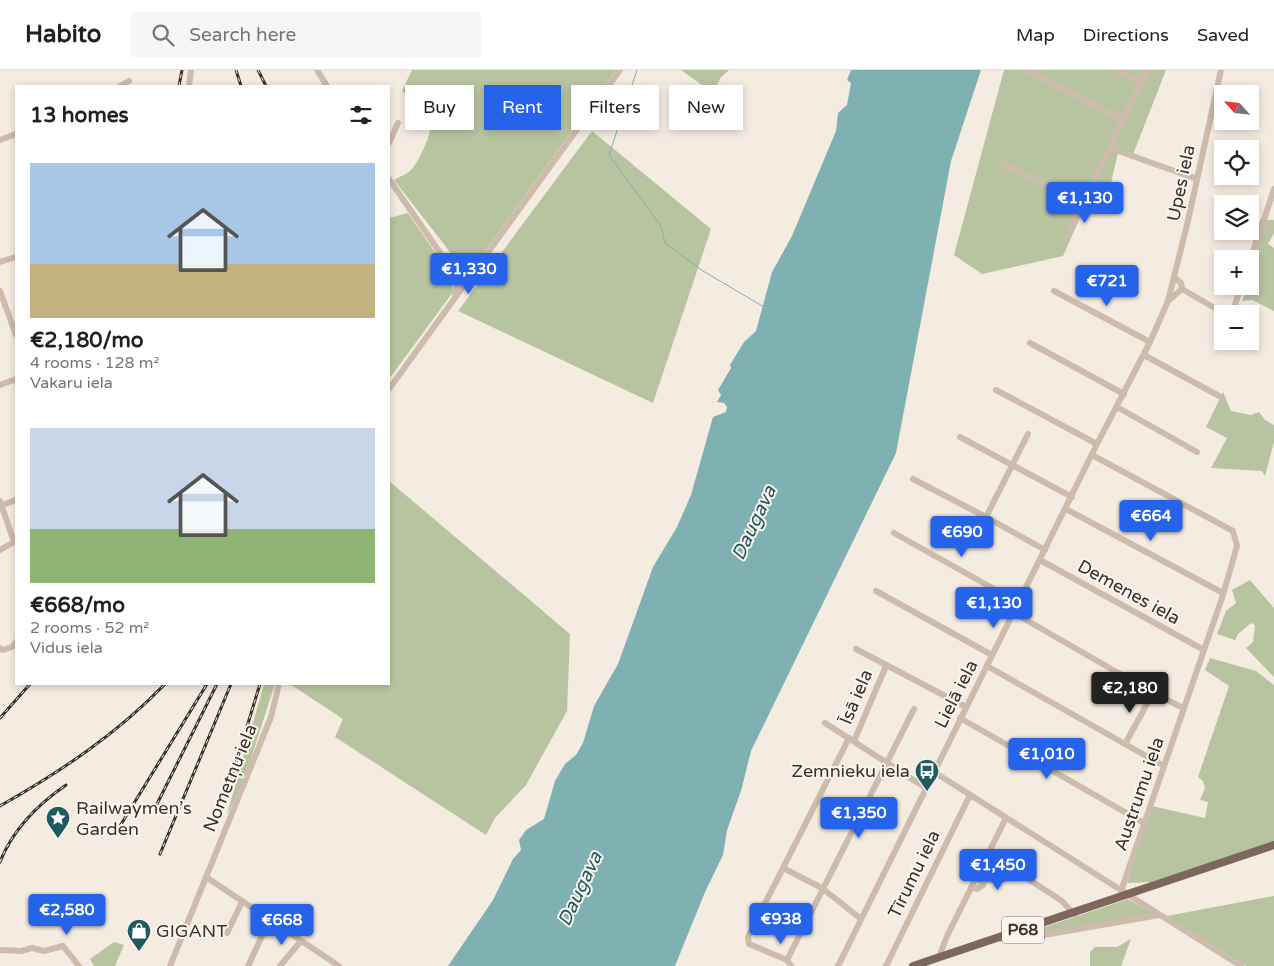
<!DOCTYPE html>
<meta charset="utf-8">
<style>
body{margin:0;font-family:"Varela Round",sans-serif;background:#f6f6f6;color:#202124;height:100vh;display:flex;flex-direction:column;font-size:19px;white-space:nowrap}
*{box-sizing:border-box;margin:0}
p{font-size:16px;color:#757577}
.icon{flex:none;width:28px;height:28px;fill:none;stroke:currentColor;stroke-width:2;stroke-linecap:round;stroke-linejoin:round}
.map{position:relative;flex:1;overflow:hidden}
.details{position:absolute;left:15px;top:15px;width:375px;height:600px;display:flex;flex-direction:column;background:#fff;border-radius:0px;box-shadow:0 2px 8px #0003}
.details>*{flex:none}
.banner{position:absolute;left:405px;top:15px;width:475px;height:45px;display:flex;gap:10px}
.needle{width:32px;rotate:297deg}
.buttons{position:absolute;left:1214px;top:15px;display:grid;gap:10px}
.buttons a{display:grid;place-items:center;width:45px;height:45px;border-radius:0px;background:#fff;box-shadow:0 2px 8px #0003;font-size:25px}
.price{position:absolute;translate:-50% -42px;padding:0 11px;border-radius:5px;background:#2563eb;color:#fff;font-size:16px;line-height:32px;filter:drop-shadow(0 1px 2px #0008)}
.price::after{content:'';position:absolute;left:50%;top:30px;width:15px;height:11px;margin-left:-8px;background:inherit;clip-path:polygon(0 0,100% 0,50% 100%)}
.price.on{background:#222;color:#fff}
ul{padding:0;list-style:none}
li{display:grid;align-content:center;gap:10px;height:265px;padding:0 15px}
li span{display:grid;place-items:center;height:155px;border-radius:0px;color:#555}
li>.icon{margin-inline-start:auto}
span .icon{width:90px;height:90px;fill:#fffc;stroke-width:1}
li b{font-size:21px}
h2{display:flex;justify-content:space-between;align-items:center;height:60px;padding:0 15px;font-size:21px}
.chip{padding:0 18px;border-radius:0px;background:#fff;box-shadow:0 2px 8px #0003;font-size:18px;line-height:45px}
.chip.on{background:#2563eb;color:#fff}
header{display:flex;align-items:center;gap:30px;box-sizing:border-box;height:70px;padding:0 25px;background:#fff;border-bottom:1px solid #e0e0e0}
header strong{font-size:24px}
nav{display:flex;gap:28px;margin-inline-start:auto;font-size:18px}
.search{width:350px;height:45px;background:#f6f6f6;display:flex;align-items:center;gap:12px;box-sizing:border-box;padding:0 18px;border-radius:0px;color:#757577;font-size:19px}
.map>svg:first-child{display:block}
.green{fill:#b8c4a0}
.water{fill:#7fb0b2}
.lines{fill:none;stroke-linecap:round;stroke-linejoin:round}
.stream{stroke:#7fb0b2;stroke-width:1}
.minor{stroke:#cdbbac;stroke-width:6}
.major{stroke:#7d675c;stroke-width:8}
.rail-casing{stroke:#3b302b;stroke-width:3}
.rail{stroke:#fbf5ee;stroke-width:1;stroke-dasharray:4;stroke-linecap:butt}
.labels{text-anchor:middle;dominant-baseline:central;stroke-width:4;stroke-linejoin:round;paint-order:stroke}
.shield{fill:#fbf5ee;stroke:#756b66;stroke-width:1}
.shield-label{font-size:16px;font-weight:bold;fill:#3b302b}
.street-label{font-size:18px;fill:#3b302b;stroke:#fbf5ee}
.poi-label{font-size:18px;fill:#3b302b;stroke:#fbf5ee;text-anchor:start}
.water-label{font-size:19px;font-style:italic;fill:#1f5a5e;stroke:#fbf5ee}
</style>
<header>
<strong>Habito</strong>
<div class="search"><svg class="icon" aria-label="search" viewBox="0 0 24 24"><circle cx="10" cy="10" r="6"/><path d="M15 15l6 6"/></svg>Search here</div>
<nav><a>Map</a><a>Directions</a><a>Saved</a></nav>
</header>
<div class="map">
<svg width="1274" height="896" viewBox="0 0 1274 896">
<rect width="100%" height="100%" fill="#f4ebe1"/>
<g class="green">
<path d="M412,0H616L467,206L464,207L461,205L457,191L394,110C399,107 407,104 411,100C418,93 433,62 430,53C426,39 412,30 402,21Z"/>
<polygon points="681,0 729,0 721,7 713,23"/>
<polygon points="1004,0 1166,0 1132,87 1118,83 1105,139 1086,134 1063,186 982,204 954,185"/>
<polygon points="592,61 711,159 653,333 458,241"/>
<polygon points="408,143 452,207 453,222 389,309 389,148"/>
<polygon points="1260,150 1274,150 1274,163 1268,174 1274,178 1274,241 1252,230 1242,231 1256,199 1250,181"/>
<polygon points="1223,322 1231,341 1251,345 1259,342 1265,350 1274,355 1274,372 1265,406 1262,401 1211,398 1227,368 1206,357"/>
<polygon points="389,411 570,564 567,641 526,715 495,748 486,765 335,667 343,649 290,614 389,614"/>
<polygon points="1250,510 1274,538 1274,607 1246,578 1253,572 1255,555 1251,553 1238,564 1235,570 1217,564 1226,541 1236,533 1232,520"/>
<polygon points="1210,588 1256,601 1274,615 1274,772 1151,812 1127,813 1152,736 1205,748 1208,732 1200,730 1205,718 1203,711 1198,707 1229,616 1205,600"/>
<polygon points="264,614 275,614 242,716 227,744"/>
<polygon points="1274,826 1274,896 1246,896 1167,846"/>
<polygon points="1128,829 1154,844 1012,868"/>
<polygon points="1131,869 1121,896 1090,896 1090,882 1095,877 1117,877"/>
<polygon points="114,872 124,875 115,896 94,896 90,889"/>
</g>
<polygon class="water" points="851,0 981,0 951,91 896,383 751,681 741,721 727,760 723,785 705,822 675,896 448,896 493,830 513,789 521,780 519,770 526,760 544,749 555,711 565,694 576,685 583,673 594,636 618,594 653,497 677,457 691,425 713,347 726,342 727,337 724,333 717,332 721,325 718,320 731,298 730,295 744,272 756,261 772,202 792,166 836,61 838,43 847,35 851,13 847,10"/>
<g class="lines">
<polyline class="stream" points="637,0 609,85 661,156 665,173 703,201 764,237"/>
<g class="minor">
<polyline points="317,0 327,16"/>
<polyline points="1026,0 1123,50 1110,78"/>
<polyline points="1116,0 1141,12"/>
<polyline points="120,16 129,11"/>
<polyline points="189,16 191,0"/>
<polyline points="1123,50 1147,0"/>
<polyline points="0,70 16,64"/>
<polyline points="389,73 398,53"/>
<polyline points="1004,95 1084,132 1110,78 1197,109"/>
<polyline points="389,109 454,203 458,213 455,224"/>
<polyline points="1067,166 1084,132"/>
<polyline points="0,192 16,187"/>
<polyline points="1250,193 1274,119"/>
<polyline points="1182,219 1225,244"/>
<polyline points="0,221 16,265"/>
<polyline points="1054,221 1150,272"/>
<polyline points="1168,231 1182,219 1181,213 1174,207"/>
<polyline points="1228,244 1233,241 1241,216"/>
<polyline points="1030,273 1124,324"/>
<polyline points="1144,285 1219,326"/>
<polyline points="0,315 16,309"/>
<polyline points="389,319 620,0"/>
<polyline points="996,320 1097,374"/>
<polyline points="1117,337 1197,382"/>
<polyline points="960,367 1072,427"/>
<polyline points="1092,385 1233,461 1237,476 1223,525 1121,821"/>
<polyline points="913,409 986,447 1045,480"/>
<polyline points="0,431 14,472 0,480"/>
<polyline points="0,436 16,430"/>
<polyline points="1066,439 1223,523"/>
<polyline points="986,447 1028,364"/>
<polyline points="894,463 1019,533"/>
<polyline points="1040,490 1204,580"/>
<polyline points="876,521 992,585"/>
<polyline points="1014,543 1153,623 1183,638"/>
<polyline points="0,578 3,580 12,577 16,572"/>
<polyline points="856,579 966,637"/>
<polyline points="987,596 1164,696"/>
<polyline points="960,648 1144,753"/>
<polyline points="825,653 926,718"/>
<polyline points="854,671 886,596"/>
<polyline points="1125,674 1153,623"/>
<polyline points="934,702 1241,896"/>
<polyline points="988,783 1062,831 1074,844"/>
<polyline points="783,798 822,818 861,849"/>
<polyline points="206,807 339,896"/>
<polyline points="975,810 1001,810 1019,805"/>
<polyline points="971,817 977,819 983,815 984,811"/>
<polyline points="227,863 242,832"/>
<polyline points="998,868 1010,871 1159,845"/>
<polyline points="0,880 21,881 32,878 44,881 63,876 79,896"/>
<polyline points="939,887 947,866 1006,748"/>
<polyline points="787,890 914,639"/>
<polyline points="170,896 271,647 279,614"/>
<polyline points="248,896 270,849"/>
<polyline points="280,896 301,871"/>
<polyline points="791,896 787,890 749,874 748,867 849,668"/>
<polyline points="838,896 1097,374 1150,272 1168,231 1187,155 1221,0"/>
<polyline points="886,896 970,725"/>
</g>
<polyline class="major" points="913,896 1274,775"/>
<defs>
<g id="rail">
<polyline points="236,0 241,16"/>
<polyline points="258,0 266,16"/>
<polyline points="179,16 182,0"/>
<polyline points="0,648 30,614"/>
<polyline points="226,725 260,614"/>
<polyline points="157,734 217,614"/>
<path d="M0,736C60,702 117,664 165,614"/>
<polyline points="120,756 207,614"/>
<polyline points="160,784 231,614"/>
<path d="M0,792C13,759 37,735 66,715"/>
</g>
</defs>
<use href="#rail" class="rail-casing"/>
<use href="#rail" class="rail"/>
</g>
<defs>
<symbol id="bus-pin" viewBox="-11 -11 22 30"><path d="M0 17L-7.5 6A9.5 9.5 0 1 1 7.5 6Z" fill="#1f5a5e" stroke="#fbf5ee"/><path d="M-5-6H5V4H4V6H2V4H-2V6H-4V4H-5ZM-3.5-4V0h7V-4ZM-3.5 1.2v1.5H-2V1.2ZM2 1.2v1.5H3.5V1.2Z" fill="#fff"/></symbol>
<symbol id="sight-pin" viewBox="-11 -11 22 30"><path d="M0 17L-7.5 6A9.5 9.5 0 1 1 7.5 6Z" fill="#1f5a5e" stroke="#fbf5ee"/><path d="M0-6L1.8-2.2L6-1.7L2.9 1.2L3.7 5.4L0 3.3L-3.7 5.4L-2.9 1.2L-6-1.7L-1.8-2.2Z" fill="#fff"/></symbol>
<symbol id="shop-pin" viewBox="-11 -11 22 30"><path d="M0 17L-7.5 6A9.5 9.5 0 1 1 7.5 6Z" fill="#1f5a5e" stroke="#fbf5ee"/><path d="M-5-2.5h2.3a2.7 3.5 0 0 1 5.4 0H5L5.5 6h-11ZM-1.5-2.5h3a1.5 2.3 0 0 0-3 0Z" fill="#fff"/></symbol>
</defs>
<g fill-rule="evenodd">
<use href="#bus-pin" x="913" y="687" width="28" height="38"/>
<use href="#sight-pin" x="44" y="734" width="28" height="38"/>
<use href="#shop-pin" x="125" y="847" width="28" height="38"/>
</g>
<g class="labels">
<rect class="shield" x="1002" y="846.5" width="42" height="27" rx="4"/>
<g class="shield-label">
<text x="1023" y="860">P68</text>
</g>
<g class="street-label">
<text transform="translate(1181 113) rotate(-78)">Upes iela</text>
<text transform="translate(1129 522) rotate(29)">Demenes iela</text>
<text transform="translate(956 624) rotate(-63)">Lielā iela</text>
<text transform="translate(856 627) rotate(-67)">Īsā iela</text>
<text transform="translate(230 708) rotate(-68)">Nometņu iela</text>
<text transform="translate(1139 724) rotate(-71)">Austrumu iela</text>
<text transform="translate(914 804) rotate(-64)">Tīrumu iela</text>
</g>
<g class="poi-label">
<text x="910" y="701" text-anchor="end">Zemnieku iela</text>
<text x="76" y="738">Railwaymen’s<tspan x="76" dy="21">Garden</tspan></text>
<text x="156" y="861">GIGANT</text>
</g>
<g class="water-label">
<text transform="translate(754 453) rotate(-65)">Daugava</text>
<text transform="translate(580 819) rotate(-65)">Daugava</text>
</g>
</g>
</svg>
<div class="buttons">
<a><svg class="needle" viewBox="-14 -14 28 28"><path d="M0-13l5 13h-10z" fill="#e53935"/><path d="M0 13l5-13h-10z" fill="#757577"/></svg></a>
<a><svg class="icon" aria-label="locate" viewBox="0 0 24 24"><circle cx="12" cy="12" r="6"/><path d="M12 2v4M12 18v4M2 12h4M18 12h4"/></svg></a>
<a><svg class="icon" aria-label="layers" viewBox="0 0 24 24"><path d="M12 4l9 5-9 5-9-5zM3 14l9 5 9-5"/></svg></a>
<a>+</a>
<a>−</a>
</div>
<b class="price" style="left:1085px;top:154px">€1,130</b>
<b class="price" style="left:469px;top:225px">€1,330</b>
<b class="price" style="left:1107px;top:237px">€721</b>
<b class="price" style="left:1151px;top:472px">€664</b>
<b class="price" style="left:962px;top:488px">€690</b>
<b class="price" style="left:994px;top:559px">€1,130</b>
<b class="price on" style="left:1130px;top:644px">€2,180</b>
<b class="price" style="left:1047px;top:710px">€1,010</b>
<b class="price" style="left:859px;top:769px">€1,350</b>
<b class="price" style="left:998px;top:821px">€1,450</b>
<b class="price" style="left:67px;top:866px">€2,580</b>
<b class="price" style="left:781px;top:875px">€938</b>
<b class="price" style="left:282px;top:876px">€668</b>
<div class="banner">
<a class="chip">Buy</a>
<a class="chip on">Rent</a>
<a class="chip">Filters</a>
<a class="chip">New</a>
</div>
<section class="details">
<h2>13 homes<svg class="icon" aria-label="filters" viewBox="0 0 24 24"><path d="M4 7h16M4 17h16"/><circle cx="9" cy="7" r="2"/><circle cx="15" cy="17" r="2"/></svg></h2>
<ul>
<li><span style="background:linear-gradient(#a9c7e8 65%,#c2b280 0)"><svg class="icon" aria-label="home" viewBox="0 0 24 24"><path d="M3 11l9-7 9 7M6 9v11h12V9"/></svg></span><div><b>€2,180/mo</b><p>4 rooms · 128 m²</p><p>Vakaru iela</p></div></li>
<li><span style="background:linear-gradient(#c9d6e8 65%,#8fb573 0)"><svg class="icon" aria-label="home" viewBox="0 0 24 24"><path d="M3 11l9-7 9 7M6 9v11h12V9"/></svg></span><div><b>€668/mo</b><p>2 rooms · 52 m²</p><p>Vidus iela</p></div></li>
</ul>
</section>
</div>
